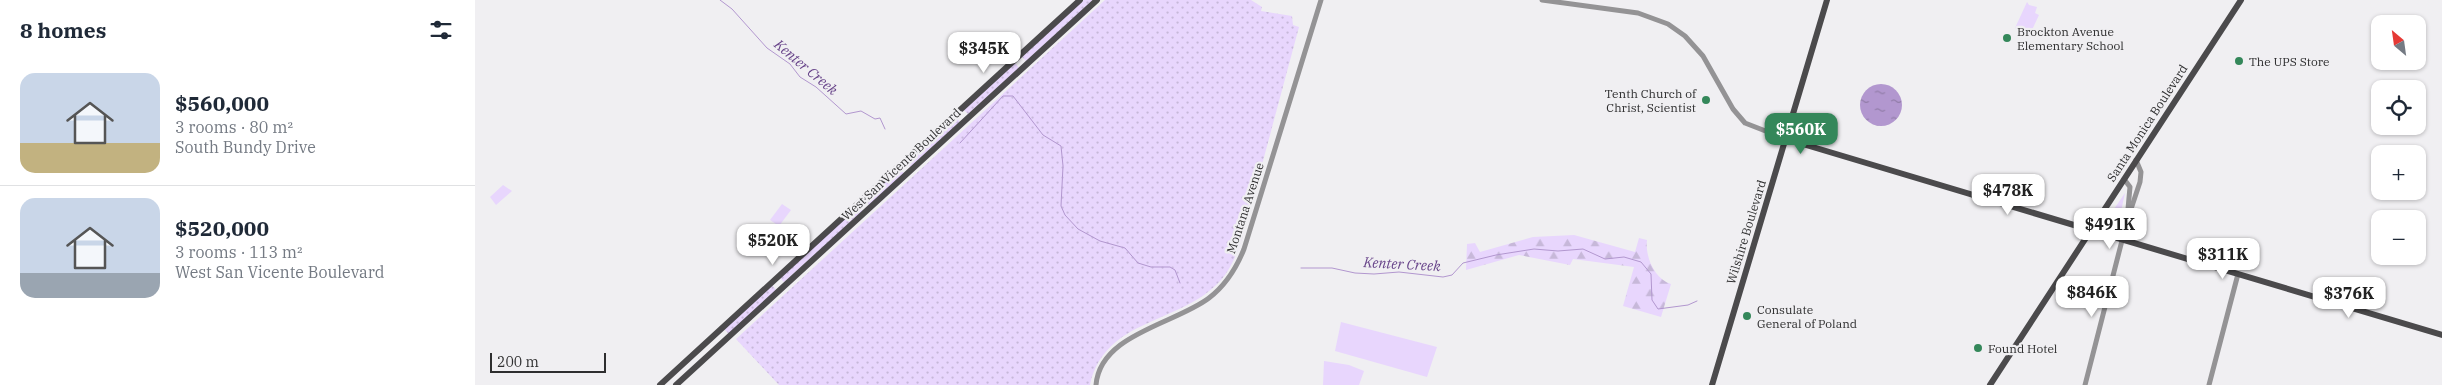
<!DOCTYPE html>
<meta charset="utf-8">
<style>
body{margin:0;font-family:"IBM Plex Serif",serif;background:#f2f2f3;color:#1f2937;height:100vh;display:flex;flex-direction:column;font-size:19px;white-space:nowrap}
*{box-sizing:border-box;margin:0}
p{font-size:16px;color:#747a83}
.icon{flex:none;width:28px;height:28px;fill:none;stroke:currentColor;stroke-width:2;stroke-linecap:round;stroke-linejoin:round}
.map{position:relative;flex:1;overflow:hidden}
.panel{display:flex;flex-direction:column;background:#fff;width:475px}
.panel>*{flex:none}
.needle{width:32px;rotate:331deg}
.tools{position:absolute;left:1896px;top:15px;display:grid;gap:10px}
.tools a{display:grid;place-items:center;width:55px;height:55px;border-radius:10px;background:#fff;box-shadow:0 1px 4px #0004;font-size:25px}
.scale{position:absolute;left:15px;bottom:12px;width:116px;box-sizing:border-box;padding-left:5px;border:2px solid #2e2e2f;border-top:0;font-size:14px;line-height:18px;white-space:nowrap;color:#2e2e2f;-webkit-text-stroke:4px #f0eff2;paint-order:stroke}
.price{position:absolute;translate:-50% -42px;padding:0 11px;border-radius:10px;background:#fff;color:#222;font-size:16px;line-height:32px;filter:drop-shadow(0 1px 2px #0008)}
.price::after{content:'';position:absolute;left:50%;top:30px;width:15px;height:11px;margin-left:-8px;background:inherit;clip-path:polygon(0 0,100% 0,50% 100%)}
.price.active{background:#34875a;color:#fff}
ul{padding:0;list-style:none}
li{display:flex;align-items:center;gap:15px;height:125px;padding:0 20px}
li+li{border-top:1px solid #e0e1e3}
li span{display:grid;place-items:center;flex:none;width:140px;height:100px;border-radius:15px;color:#555}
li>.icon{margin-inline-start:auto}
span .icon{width:60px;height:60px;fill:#fffc;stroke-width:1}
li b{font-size:21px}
h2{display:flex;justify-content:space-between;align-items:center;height:60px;padding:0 20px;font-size:21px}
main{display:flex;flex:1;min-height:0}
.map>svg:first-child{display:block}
.grass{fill:url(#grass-dots)}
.forest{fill:url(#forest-firs)}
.park{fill:#e8d6fd}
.water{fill:url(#water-ripples)}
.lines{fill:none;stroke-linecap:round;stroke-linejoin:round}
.stream{stroke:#b297cf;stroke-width:1}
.minor{stroke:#949395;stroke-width:5}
.major{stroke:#4b4a4c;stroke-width:6}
.poi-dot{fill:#34875a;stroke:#f0eff2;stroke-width:2}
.labels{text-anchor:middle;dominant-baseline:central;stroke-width:4.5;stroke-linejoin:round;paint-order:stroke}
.poi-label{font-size:12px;fill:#2e2e2f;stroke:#f0eff2;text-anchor:start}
.street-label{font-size:12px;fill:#2e2e2f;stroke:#f0eff2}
.water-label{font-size:14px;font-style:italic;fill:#674389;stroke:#f0eff2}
</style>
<main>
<section class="panel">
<h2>8 homes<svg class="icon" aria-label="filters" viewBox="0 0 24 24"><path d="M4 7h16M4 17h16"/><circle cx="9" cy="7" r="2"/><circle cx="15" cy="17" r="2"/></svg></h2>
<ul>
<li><span style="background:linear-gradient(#c9d6e8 70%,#c2b280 0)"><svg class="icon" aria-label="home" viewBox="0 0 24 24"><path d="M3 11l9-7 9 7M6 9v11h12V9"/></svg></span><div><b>$560,000</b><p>3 rooms · 80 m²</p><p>South Bundy Drive</p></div></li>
<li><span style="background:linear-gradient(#c9d6e8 75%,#9aa5b1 0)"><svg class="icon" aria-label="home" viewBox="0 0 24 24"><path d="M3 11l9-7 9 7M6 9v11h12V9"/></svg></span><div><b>$520,000</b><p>3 rooms · 113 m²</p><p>West San Vicente Boulevard</p></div></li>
</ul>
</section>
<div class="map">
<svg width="1967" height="385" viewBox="0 0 1967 385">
<defs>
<pattern id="grass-dots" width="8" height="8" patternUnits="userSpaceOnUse" patternTransform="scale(1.25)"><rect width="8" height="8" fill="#e8d6fd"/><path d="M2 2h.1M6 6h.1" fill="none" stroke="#c7b8d9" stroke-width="1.8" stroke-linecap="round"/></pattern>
<pattern id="forest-firs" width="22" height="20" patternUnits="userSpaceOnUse" patternTransform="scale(1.25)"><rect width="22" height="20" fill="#e8d6fd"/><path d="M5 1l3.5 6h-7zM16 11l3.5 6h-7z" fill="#c7b8d9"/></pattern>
<pattern id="water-ripples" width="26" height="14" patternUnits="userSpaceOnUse" patternTransform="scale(1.25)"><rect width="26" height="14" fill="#b297cf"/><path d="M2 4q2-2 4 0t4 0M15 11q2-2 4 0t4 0" fill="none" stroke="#917ca8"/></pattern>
</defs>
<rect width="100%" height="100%" fill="#f0eff2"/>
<g class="grass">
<polygon points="609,0 618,0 551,61 547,57"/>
<path d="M630,0H776L787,7L786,11L817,16L818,25L824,27L767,239C762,253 756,269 746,280C706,325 630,317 615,385H304L261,339Z"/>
<polygon points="540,63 544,68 493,114 489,110"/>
<polygon points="481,117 485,122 435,167 431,162"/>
<polygon points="424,169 429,173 394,205 390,200"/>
<polygon points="384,206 388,211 309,282 305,278"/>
<polygon points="297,285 301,290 254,334 249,329"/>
</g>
<path class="forest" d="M1099,235L1160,252L1164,238L1172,240C1170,256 1179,279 1196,284L1186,317L1148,306L1159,267L1098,259L1095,265L1044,255L991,270L992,244L1000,243L1005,252L1058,237Z"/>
<g class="park">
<polygon points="1552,2 1554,5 1562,7 1560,13 1564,15 1557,30 1552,28 1550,33 1540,28"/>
<polygon points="28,185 37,191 21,205 15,197"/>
<polygon points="1650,193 1643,225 1639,228 1633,226 1630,222"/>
<polygon points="307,204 316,210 304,226 295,220"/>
<polygon points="866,322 962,347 952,377 860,351"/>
<polygon points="849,361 874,365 889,371 884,385 848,385"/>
</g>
<circle class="water" cx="1406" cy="105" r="21"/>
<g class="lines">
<g class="stream">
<polyline points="245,0 257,9 292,48 315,64 325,77 341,87 371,114 386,111 400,119 405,118 410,129"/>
<polyline points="485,143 528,96 538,96 568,135 586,146 588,166 586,206 590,215 603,229 625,241 650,248 663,263 676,267 695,267 700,270 705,283"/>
<polyline points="826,268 857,268 880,273 899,274 924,272 968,277 977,275 988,263 1021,255 1059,249 1083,251 1108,249 1130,259 1149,257 1166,262 1176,274 1177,300 1183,309 1213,305 1222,301"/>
</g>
<g class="minor">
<polyline points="1067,0 1163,13 1193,24 1210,36 1228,56 1258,109 1270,123 1311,139"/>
<polyline points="1649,179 1655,187 1653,209"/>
<path d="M621,385C625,334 700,324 734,298C751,285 761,269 769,249L846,0"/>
<polyline points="1610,385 1652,221 1665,182 1666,172 1661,160"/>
<polyline points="1734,385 1763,274"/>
</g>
<g class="major">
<polyline points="1311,139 1967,335"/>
<polyline points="185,385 605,0"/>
<polyline points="201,385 622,0"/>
<polyline points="1237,385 1352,0"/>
<polyline points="1515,385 1766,0"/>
</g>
</g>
<g class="poi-dot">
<circle cx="1532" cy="38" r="5"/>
<circle cx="1764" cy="61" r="5"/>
<circle cx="1231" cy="100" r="5"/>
<circle cx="1272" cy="316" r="5"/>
<circle cx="1503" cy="348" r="5"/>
</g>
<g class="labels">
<g class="poi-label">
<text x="1542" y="31">Brockton Avenue<tspan x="1542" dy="14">Elementary School</tspan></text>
<text x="1774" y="61">The UPS Store</text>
<text x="1221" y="93" text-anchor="end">Tenth Church of<tspan x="1221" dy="14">Christ, Scientist</tspan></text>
<text x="1282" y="309">Consulate<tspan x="1282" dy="14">General of Poland</tspan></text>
<text x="1513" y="348">Found Hotel</text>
</g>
<g class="street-label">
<text transform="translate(1672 123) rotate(-57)">Santa Monica Boulevard</text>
<text transform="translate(426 164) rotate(-43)">West San Vicente Boulevard</text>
<text transform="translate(770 208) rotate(-72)">Montana Avenue</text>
<text transform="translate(1271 232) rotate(-73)">Wilshire Boulevard</text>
</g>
<g class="water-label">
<text transform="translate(331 67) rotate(40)">Kenter Creek</text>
<text transform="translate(927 264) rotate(3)">Kenter Creek</text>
</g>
</g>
</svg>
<div class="tools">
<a><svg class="needle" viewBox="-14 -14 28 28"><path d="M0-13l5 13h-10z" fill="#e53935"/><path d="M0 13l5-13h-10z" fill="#747a83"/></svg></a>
<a><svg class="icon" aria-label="locate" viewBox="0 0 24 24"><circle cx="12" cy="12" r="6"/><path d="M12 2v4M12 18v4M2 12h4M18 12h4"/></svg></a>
<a>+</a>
<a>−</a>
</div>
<div class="scale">200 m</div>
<b class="price" style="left:509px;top:74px">$345K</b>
<b class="price active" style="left:1326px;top:155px">$560K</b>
<b class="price" style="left:1533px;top:216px">$478K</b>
<b class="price" style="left:1635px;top:250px">$491K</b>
<b class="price" style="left:298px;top:266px">$520K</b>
<b class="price" style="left:1748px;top:280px">$311K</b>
<b class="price" style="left:1617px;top:318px">$846K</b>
<b class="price" style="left:1874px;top:319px">$376K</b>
</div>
</main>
